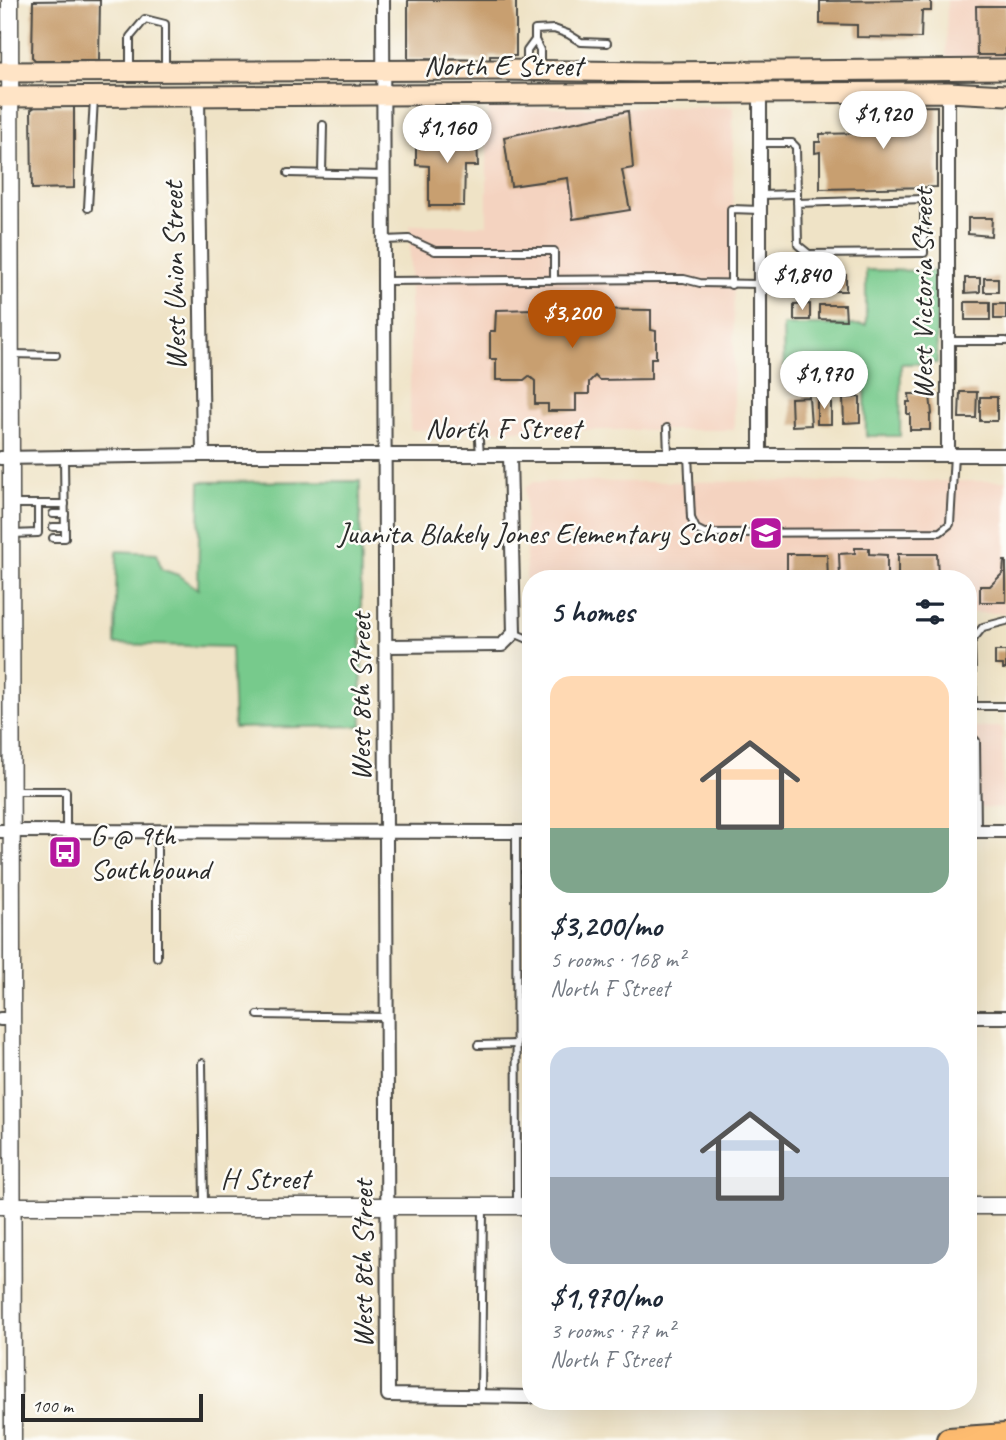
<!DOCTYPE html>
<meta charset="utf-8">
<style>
body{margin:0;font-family:Caveat,sans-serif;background:#f6f6f7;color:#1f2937;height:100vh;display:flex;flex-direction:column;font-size:26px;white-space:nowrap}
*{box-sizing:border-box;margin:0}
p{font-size:23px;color:#747a83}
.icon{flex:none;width:38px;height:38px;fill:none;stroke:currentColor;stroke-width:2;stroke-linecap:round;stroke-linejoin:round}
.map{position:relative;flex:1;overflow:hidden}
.drawer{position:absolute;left:522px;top:570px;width:455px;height:840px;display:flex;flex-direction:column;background:#fff;border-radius:28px;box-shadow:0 7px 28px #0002}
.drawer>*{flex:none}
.scale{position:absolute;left:21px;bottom:18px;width:182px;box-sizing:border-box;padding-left:7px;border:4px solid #2b2b2b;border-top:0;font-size:19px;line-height:24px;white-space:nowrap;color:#2b2b2b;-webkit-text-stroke:5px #fdfcf7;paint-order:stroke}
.price{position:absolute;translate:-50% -60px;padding:0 16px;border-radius:24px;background:#fff;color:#222;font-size:23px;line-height:46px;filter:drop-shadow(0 2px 4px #0008)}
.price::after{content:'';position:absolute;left:50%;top:42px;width:21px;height:16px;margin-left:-10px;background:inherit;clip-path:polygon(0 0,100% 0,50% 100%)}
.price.current{background:#b45309;color:#fff}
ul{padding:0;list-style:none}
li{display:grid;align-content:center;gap:14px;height:371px;padding:0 28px}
li span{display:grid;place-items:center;height:217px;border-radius:21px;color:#555}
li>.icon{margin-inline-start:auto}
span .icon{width:126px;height:126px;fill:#fffc;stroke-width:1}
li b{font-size:30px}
h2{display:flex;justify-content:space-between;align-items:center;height:84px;padding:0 28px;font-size:30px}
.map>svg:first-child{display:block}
.built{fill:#f4d3c0}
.green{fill:#77ca8c;stroke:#517a5c;stroke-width:2}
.building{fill:#c89f6f}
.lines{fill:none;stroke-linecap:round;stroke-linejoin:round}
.service-casing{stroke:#484742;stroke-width:10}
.minor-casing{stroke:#484742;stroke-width:16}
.tertiary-casing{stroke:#484742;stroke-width:19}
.secondary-casing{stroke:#484742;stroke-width:23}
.motorway-casing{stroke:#484742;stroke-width:28}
.service{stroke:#fff;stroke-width:6}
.minor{stroke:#fff;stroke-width:12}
.tertiary{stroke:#fff;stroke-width:16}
.secondary{stroke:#ffe4c6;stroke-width:19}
.motorway{stroke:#febc70;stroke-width:24}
.labels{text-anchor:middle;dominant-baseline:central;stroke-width:5;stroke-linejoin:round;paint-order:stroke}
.street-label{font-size:30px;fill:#2b2b2b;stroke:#fdfcf7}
.poi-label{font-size:30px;fill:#2b2b2b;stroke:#fdfcf7;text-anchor:end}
</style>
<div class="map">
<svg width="1006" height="1440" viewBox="0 0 1006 1440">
<rect width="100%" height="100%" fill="#fdfcf7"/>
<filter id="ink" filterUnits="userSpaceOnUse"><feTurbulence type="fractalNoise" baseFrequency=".0143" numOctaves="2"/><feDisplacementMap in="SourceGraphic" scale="14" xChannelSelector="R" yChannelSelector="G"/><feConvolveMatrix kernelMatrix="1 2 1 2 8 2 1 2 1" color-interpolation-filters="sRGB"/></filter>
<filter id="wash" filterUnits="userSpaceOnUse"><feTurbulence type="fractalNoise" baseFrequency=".00686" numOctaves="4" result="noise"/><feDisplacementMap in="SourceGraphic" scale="28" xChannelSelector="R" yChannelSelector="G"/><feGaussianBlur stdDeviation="1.57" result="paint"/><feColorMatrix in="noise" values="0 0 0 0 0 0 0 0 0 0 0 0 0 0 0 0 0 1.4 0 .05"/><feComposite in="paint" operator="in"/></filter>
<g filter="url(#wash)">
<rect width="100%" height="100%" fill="#efe3c6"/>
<g class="built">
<polygon points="947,0 1006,0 1006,57 946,58"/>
<polygon points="487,107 733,107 734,430 410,430 410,225 487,225"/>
<polygon points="1006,481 1006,613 968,613 968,579 530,579 530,601 526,579 525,488 534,482"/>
<polygon points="968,727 1002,727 1003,808 968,808"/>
</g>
<g class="green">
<polygon points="866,270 936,271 937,363 901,364 900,436 866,436 865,381 784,381 783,325 866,325"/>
<polygon points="360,481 362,726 234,728 231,647 115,644 117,551 157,553 161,569 178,575 198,589 200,482"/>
</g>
<g id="blocks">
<g class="building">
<polygon points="100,0 99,61 36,61 32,57 33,1"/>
<polygon points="408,0 516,0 516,56 490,56 490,60 408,59"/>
<polygon points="931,0 931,11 922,11 921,38 857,37 857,25 820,24 820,1"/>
<polygon points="976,6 1006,6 1006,55 977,55"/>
<polygon points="36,106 74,106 74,188 32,189 31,110"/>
<polygon points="937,106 937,187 820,189 820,152 815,153 815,142 820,142 820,134 866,133 866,107"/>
<polygon points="628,111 633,168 622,170 630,210 573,219 568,178 511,186 504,137"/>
<polygon points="427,133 465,133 465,136 477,135 478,166 465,166 464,206 429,206 429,166 416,165 416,137 427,137"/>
<polygon points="968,218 992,218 991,236 968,234"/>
<polygon points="794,275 811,275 810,291 794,291"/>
<polygon points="846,275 846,291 818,291 818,276"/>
<polygon points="965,278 980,278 980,292 965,293"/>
<rect x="984" y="278" width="14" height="14"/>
<rect x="965" y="302" width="25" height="18"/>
<polygon points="573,303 573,309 651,310 651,330 656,331 656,358 651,358 651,379 599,380 595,376 589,382 589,394 576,394 576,411 548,411 548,404 535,404 535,381 529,376 524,380 496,380 496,359 490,359 490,331 495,331 496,310 534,309 534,314 551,314 551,304"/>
<polygon points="810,304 810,320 794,320 794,305"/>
<rect x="994" y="304" width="12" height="15"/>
<polygon points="819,305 845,305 846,320 819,319"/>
<polygon points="933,386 933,396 930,396 932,414 930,415 930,430 910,430 910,414 907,414 907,402 910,402 909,394 925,394 926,387"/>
<polygon points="960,392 977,392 976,418 959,418"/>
<polygon points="809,397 811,425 792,426 791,398"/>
<polygon points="860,397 860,422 844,423 843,398"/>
<rect x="980" y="397" width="17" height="24"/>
<rect x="817" y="398" width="14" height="26"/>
<polygon points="855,548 869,548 869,554 887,555 887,579 840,579 839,554 855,553"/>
<polygon points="787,554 827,554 828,579 787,579"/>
<polygon points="898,554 937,554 938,579 898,579"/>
<polygon points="1004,561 1006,561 1006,602 980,602 980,586 990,586 1003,573"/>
<polygon points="995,651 1006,651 1006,669 1003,669 1003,665 995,665"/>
</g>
</g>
</g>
<g filter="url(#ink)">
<use href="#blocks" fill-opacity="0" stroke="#484742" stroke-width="2"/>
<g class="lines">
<defs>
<g id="service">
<polyline points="535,40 535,30 554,29 568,34 581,42 607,43"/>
<polyline points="130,67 130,37 145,19 165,24 165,69"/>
<polyline points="527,68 527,51 535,40 540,50 540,68"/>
<polyline points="760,143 792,143 796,147 798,245 809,254 924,253 924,199 797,203"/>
<polyline points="288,173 384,175"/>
<polyline points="322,173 323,125"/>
<polyline points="761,195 797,194"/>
<polyline points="88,208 94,98"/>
<polyline points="384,240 409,239 435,251 554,251 554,280"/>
<polyline points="385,281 665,279 684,279 700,283 760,284"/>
<polyline points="731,285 731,209 760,210"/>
<polyline points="948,341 1006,341"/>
<polyline points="12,354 56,355"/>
<polyline points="478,427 480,455"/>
<polyline points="667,428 668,454"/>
<polyline points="688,455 691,518 696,529 704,533 940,532 950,524 954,455"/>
<polyline points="12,504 38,504 38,533 12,534"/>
<polyline points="38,504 65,504"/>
<polyline points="53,514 65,514"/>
<polyline points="53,527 65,527"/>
<polyline points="53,538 65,538 64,457"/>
<polyline points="1006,621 983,627 971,642 973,706 1006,706"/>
<polyline points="514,633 530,640"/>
<polyline points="968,738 973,738 976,741 977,831"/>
<polyline points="14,791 66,791 66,831"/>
<polyline points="157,832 157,957"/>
<polyline points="516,832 517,1205"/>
<polyline points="258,1015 387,1017"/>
<polyline points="478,1045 517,1044"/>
<polyline points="202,1063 204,1204"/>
<polyline points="481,1395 483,1208"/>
</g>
<g id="minor">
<polyline points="383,0 388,1395 530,1397"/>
<polyline points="198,96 203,455"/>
<polyline points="760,455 760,93"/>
<polyline points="948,455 948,92"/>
<polyline points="0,458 203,455 1006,455"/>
<polyline points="386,646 502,645 514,633 510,455"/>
<polyline points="0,831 530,832"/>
<polyline points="968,831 1006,831"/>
<polyline points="968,1017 1006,1017"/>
<polyline points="0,1019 11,1019"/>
</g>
<g id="tertiary">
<polyline points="10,0 13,1440"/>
<polyline points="0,1206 530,1206"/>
<polyline points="968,1206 1006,1206"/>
</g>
<g id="secondary">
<polyline points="0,72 498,70 651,72 1006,69"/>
<polyline points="0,97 760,93 948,92 1006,95"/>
</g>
<polyline id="motorway" points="949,1440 1006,1436"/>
</defs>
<use href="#service" class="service-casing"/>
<use href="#minor" class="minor-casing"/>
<use href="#tertiary" class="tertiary-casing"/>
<use href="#secondary" class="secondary-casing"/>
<use href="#motorway" class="motorway-casing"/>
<use href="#service" class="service"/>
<use href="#minor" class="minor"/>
<use href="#tertiary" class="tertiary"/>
<use href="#secondary" class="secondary"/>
<use href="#motorway" class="motorway"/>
</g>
</g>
<defs>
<symbol id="school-square" viewBox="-11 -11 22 22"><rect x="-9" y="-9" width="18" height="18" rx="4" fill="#b5179e" stroke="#fdfcf7"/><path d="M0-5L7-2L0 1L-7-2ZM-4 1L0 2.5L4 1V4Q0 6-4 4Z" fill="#fff"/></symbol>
<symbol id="bus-square" viewBox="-11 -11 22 22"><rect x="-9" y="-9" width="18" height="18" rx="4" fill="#b5179e" stroke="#fdfcf7"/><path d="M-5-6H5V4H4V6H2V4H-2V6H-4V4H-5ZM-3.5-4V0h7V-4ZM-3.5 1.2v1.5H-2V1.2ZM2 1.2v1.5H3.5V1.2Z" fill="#fff"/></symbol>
</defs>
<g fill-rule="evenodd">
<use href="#school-square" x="747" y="514" width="38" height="38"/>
<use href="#bus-square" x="46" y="833" width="38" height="38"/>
</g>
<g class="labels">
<g class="street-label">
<text x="503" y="65">North E Street</text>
<text transform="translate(174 276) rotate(-91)">West Union Street</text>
<text transform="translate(922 294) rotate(-90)">West Victoria Street</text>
<text x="503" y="428">North F Street</text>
<text transform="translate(360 697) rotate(-90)">West 8th Street</text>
<text x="265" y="1178">H Street</text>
<text transform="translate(362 1264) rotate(-90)">West 8th Street</text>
</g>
<g class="poi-label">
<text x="742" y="533">Juanita Blakely Jones Elementary School</text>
<text x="90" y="835" text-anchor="start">G @ 9th<tspan x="90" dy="34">Southbound</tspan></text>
</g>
</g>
</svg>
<div class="scale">100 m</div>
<b class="price" style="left:883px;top:151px">$1,920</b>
<b class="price" style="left:447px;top:165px">$1,160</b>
<b class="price" style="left:802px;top:312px">$1,840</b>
<b class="price current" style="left:572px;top:350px">$3,200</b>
<b class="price" style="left:824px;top:411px">$1,970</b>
<section class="drawer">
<h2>5 homes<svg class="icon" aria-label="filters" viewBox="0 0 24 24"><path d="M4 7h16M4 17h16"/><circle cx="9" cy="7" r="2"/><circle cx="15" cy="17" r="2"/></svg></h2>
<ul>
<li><span style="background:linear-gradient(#ffd9b3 70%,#7fa58c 0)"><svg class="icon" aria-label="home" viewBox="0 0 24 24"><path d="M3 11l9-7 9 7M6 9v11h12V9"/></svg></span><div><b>$3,200/mo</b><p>5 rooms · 168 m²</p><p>North F Street</p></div></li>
<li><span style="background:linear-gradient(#c9d6e8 60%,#9aa5b1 0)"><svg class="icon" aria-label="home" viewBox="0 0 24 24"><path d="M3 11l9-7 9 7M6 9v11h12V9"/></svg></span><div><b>$1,970/mo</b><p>3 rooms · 77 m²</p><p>North F Street</p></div></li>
</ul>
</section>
</div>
